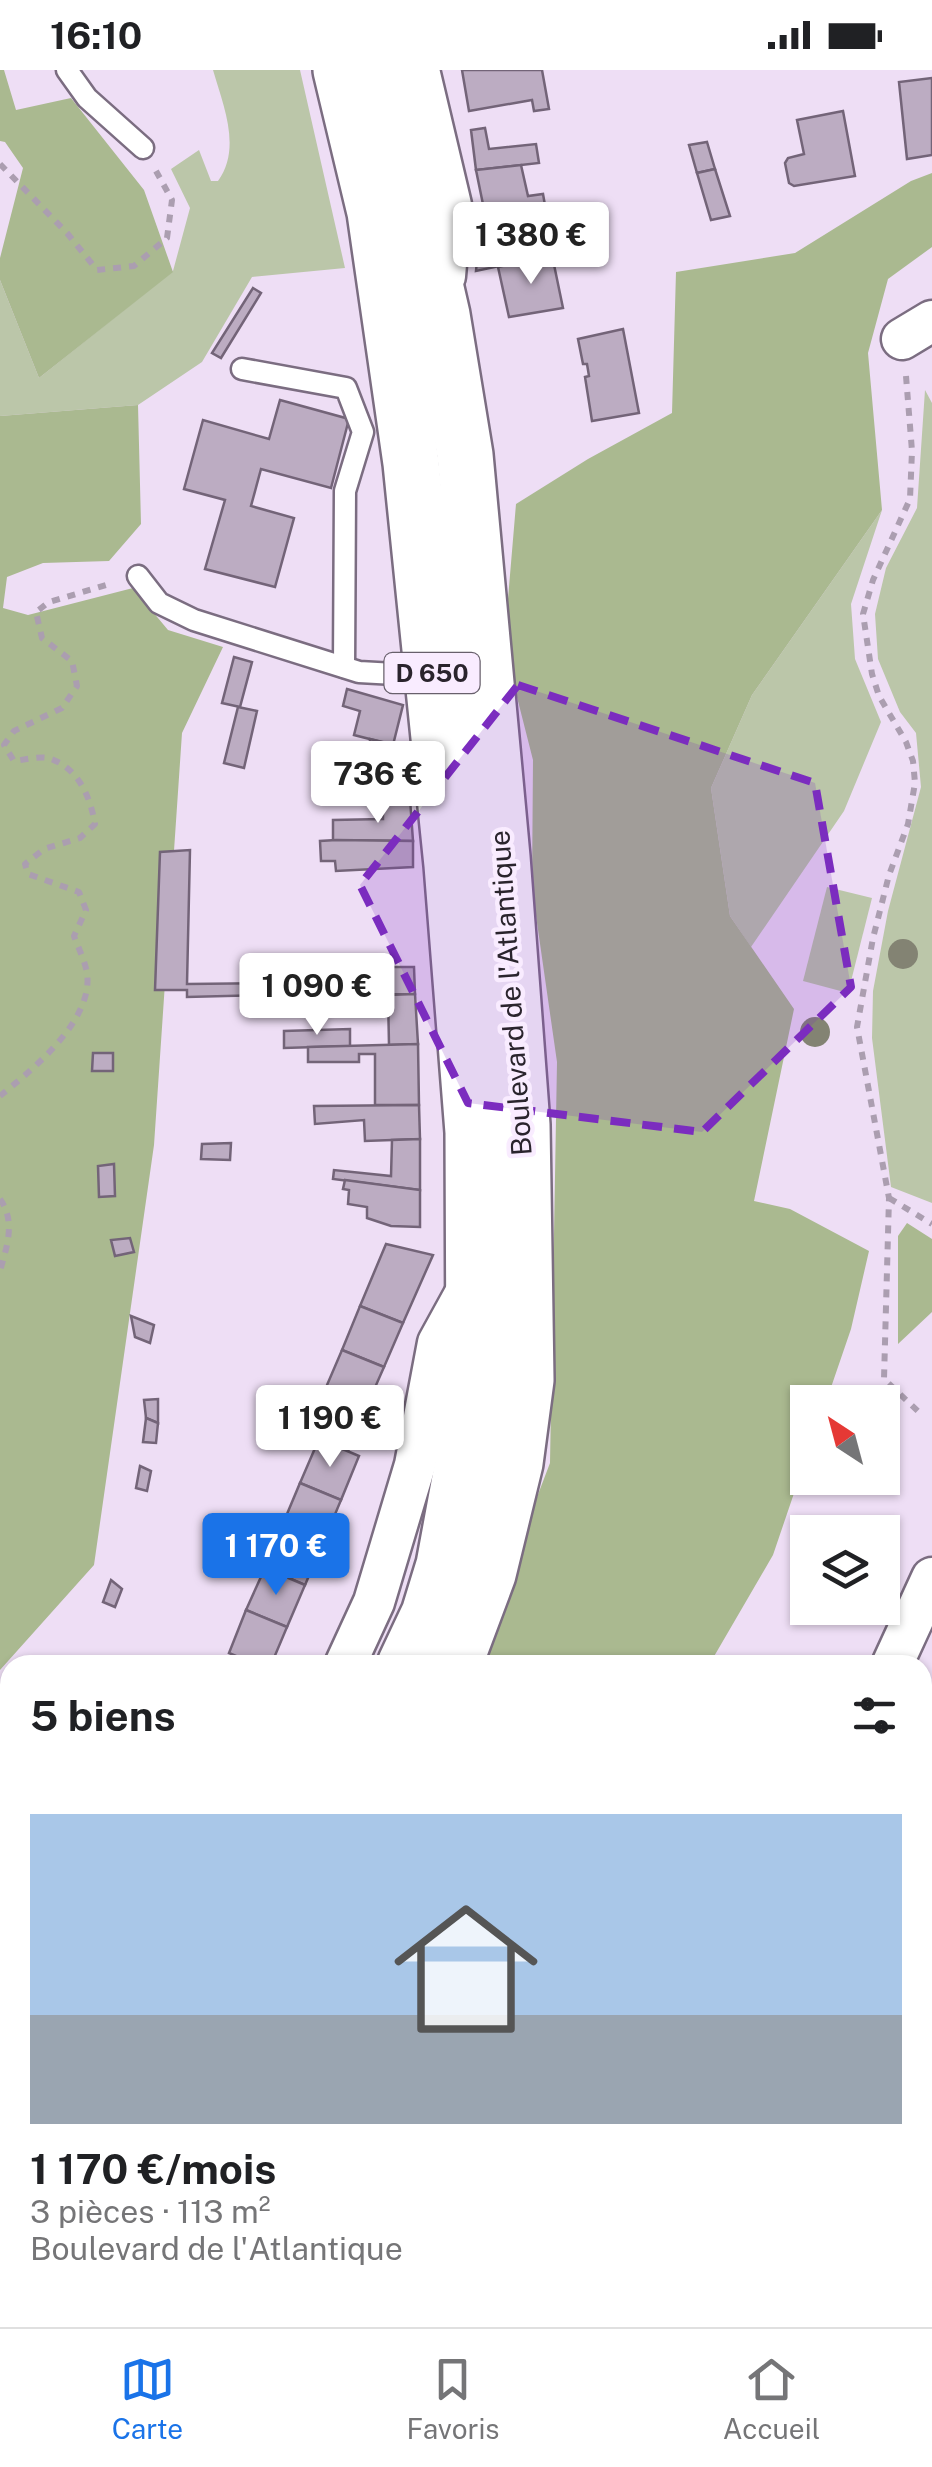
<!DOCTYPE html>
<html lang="fr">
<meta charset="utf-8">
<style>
body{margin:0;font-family:"Public Sans",sans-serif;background:#f6f6f6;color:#202124;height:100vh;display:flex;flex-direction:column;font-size:38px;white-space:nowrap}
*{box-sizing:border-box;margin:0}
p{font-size:32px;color:#757577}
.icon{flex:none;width:55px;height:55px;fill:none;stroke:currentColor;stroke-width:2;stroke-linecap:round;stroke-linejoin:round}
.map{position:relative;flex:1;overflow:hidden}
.drawer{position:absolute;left:0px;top:1585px;width:932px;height:672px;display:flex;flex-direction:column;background:#fff;border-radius:30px 30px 0 0;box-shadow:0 2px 8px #0004}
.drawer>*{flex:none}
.needle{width:65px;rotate:324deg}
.controls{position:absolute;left:790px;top:1315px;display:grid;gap:20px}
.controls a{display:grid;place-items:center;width:110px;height:110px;border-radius:0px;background:#fff;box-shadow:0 2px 8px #0004;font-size:50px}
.price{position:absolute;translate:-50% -85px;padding:0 22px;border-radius:10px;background:#fff;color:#222;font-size:32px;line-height:65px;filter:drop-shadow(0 2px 5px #0008)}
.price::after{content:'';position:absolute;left:50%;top:60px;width:30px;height:22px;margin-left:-15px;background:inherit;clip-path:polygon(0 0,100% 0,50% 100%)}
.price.active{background:#1a73e8;color:#fff}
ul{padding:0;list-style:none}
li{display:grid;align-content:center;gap:20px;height:530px;padding:0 30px}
li span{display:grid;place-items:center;height:310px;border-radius:0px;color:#555}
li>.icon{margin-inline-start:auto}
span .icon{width:180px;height:180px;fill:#fffc;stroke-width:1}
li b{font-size:42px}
h2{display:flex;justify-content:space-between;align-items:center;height:120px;padding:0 30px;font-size:42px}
.status{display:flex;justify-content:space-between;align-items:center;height:70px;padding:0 50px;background:#fff;direction:ltr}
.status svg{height:28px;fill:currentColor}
.menu{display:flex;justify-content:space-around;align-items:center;height:140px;border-top:2px solid #e0e0e0;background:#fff;font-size:28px;color:#757577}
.menu a{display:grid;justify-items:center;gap:5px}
.menu .active{color:#1a73e8}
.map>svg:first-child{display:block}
.green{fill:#bbc6a9}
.forest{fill:#aab990}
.building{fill:#bcacc2;stroke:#736478;stroke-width:2.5}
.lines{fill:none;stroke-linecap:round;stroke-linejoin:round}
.service-casing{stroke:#7b6d81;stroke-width:25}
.minor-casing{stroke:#7b6d81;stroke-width:45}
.primary-casing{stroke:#7b6d81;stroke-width:60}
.path{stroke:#ab9eb0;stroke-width:6;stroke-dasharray:8 8;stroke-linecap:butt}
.service{stroke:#fff;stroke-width:20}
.minor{stroke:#fff;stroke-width:40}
.primary{stroke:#fff;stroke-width:55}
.tree{fill:#838373}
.marked{fill:#7b2cbf;fill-opacity:0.2;stroke:#7b2cbf;stroke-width:8;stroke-dasharray:20 12;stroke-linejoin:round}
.labels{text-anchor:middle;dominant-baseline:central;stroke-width:9;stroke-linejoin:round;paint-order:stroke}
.shield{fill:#f9ecff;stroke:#68606c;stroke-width:2.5}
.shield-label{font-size:25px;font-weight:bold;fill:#2a242d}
.street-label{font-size:28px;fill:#2a242d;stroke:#f9ecff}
</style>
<div class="status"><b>16:10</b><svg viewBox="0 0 49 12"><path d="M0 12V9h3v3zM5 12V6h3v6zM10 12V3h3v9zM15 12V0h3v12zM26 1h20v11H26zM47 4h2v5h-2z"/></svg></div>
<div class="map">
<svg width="932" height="2257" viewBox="0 0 932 2257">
<rect width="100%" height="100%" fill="#eedef5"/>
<g class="green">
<path d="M213,0H300L345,198L252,207L202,292L138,335L0,346V210L39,308L173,201L190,138L171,99L199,80L211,111H218C242,78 223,35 213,0Z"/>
<polygon points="925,320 932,333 932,1133 891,1117 872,968 873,921 888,841 921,717 916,663 900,642 878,589 875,544 886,498 917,438"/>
<polygon points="882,440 851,534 855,589 881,652 844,741 751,877 730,846 711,718 752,625"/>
<polygon points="827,817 872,828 848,923 803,911"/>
<polygon points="119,2248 269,2248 258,2257 132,2257 130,2254 124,2257"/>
</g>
<g class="forest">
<polygon points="0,0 4,0 16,40 71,28 144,120 173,202 39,308 0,210 0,188 23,98 5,72 0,71"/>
<polygon points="932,103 932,177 888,209 868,283 882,440 752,625 711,718 730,846 794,939 754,1131 790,1139 869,1181 851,1259 826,1332 808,1332 807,1385 773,1485 709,1595 473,1595 550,1393 557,992 532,818 533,690 504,576 516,434 588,389 672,343 676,202 795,183 911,111"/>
<polygon points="138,335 141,454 109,491 43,493 7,507 3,538 28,545 133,518 168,560 223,577 182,663 154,1075 94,1495 0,1600 0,346"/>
<polygon points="907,1153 932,1169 932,1242 898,1274 898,1166"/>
</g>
<g class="building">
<polygon points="462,0 542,0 549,39 534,41 532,30 469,41"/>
<polygon points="932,8 932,85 907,89 899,12"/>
<polygon points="843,41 855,106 794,116 789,113 785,93 788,88 804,84 797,50"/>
<polygon points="485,58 489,79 536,74 539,93 476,100 471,60"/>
<polygon points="707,72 715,99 697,103 689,75"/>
<polygon points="521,95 528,126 543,124 546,141 486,149 476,100"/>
<polygon points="715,99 730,146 711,150 697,103"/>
<polygon points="530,143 531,157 479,169 486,163 486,149"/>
<polygon points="548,153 551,174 540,176 542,187 476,201 479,169"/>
<polygon points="552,185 563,238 509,247 498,197"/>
<polygon points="253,218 261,223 221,288 212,283"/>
<polygon points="623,259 639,343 592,351 585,307 589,306 587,294 583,294 578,269"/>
<polygon points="280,330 349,349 331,418 261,399 251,436 294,448 275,517 205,499 225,430 184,419 203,350 269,369"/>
<polygon points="234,587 252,592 240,637 222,633"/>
<polygon points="347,619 403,635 393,675 354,665 360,641 343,636"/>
<polygon points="238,637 257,641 244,698 224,693"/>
<polygon points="370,669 412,679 412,724 369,717"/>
<polygon points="357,693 369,695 369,717 352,715 352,697"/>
<polygon points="410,729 413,771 333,770 333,750 383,749 383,734 408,733"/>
<polygon points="336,770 413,771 413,797 336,801 335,791 321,791 320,771"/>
<polygon points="190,780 187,914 269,913 269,925 187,927 187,920 155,920 160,782"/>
<polygon points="361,897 414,897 415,924 269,925 269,913 340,912 339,900 361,901"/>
<polygon points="415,924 418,974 389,975 388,925"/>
<polygon points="350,959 350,976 284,978 284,961"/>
<polygon points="418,974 419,1035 375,1035 375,984 359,984 359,992 308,992 308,977"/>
<polygon points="93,983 113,983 113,1001 92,1001"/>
<polygon points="419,1035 420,1069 365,1071 364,1050 315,1054 314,1036"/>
<polygon points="420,1069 420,1120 333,1109 334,1100 391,1106 392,1070"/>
<polygon points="231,1073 230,1090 201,1089 202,1074"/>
<polygon points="114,1094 115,1126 99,1127 98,1096"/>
<polygon points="345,1110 420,1120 420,1157 391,1156 367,1148 367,1137 348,1134 349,1120 343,1119"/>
<polygon points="130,1168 134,1182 115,1186 111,1170"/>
<polygon points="386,1174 433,1185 403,1253 360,1236"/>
<polygon points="360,1236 403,1253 384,1297 342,1280"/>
<polygon points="131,1246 154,1255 150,1273 135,1267"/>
<polygon points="342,1280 384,1297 366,1338 324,1322"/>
<polygon points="324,1322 366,1338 348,1381 306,1365"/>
<polygon points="158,1329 158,1353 146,1348 144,1330"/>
<polygon points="146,1348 158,1353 156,1373 143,1372"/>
<polygon points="319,1369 359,1386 341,1430 300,1413"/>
<polygon points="140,1396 151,1401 147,1421 136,1418"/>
<polygon points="300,1413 341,1430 323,1473 282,1456"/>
<polygon points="282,1456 323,1473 305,1515 265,1498"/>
<polygon points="265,1498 305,1515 287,1557 246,1540"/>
<polygon points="111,1510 122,1519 115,1537 103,1532"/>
<polygon points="246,1540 287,1557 271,1595 257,1595 229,1583"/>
<polygon points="10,1718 10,1761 0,1742 0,1723"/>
<polygon points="932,1733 932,1857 922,1862 922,1738"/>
<polygon points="922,1945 932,1964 932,2046 922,2051"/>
<polygon points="71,2248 119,2248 124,2257 51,2257"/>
<polygon points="327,2248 440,2248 445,2257 332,2257"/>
</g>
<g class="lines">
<defs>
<g id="service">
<polyline points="67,0 87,28 143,78"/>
<polyline points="242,299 346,318 363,362 345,421 344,597"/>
<polyline points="138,506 159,533 194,550 359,602 431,606"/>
<polyline points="922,1896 932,1891"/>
<polyline points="605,2257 613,2257"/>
<polyline points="639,2257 659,2248"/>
</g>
<g id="minor">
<polyline points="419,0 451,135 445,206"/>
<polyline points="902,269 932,251"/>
<polyline points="345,1595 374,1532 415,1395 438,1273 471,1213"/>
<polyline points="892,1595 932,1508"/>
<polyline points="0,1924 10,1918"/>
<polyline points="0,2103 10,2101"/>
<polyline points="922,2201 932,2196"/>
<polyline points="0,2221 10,2218"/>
<polyline points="811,2257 830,2248"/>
</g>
<g id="primary">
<polyline points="341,0 375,142 411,393 452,795 473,1062 474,1301 464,1387 444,1495 429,1544 405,1595"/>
<polyline points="386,0 442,245 465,385 502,787 522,1055 526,1310 515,1393 488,1504 454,1595"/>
<polyline points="0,1970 10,1965"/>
<polyline points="0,2023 10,2020"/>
</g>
</defs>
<use href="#service" class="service-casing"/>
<use href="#minor" class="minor-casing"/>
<use href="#primary" class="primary-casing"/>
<g class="path">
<polyline points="0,94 67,163 97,200 134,196 167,168 172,130 156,101"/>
<polyline points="906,306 912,381 910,429 873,510 863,544 872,604 879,626 906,672 913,691 915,713 908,754 889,805 873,868 857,957 889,1128 884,1309 921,1344"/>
<path d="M0,1026C32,1000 94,950 87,903C85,891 78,877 74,866L86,840L79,822L28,804L25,794L44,779L80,768L95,754C90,726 78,697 48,688C39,686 23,690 14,691L4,675L14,661L62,638L77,616L72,591L42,568L36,542L49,532L113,513"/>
<polyline points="889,1128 932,1154"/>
<path d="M0,1129C16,1152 7,1176 0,1201"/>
<polyline points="922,1712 932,1707"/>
<polyline points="63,2248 64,2251"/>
<polyline points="316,2248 320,2257"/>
<polyline points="38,2257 56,2248"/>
<polyline points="266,2257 278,2248"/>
</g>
<use href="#service" class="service"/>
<use href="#minor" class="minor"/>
<use href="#primary" class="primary"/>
</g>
<g class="tree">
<circle cx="903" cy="884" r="15"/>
<circle cx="815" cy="962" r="15"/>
</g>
<path class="marked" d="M518,615L815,713L851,917L702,1062L468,1033L360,815Z"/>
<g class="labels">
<rect class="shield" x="384.5" y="583" width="95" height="40" rx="8"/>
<g class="shield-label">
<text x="432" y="603">D 650</text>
</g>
<g class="street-label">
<text transform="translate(510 923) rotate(-94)">Boulevard de l'Atlantique</text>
</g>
</g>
</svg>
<div class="controls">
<a><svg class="needle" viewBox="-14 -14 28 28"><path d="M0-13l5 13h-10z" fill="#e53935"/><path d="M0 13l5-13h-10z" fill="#757577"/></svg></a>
<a><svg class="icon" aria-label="layers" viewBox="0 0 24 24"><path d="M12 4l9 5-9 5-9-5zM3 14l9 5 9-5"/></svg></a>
</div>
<b class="price" style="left:531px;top:217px">1 380 €</b>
<b class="price" style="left:378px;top:756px">736 €</b>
<b class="price" style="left:317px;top:968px">1 090 €</b>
<b class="price" style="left:330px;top:1400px">1 190 €</b>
<b class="price active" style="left:276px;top:1528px">1 170 €</b>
<section class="drawer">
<h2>5 biens<svg class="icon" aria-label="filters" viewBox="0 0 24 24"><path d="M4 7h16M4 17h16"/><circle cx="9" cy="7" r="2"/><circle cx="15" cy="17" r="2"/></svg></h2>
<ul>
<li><span style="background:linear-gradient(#a9c7e8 65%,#9aa5b1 0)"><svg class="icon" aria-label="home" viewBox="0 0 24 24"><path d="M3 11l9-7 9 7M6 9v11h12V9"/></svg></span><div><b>1 170 €/mois</b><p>3 pièces · 113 m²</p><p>Boulevard de l'Atlantique</p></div></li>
</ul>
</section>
</div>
<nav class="menu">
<a class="active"><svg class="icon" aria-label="map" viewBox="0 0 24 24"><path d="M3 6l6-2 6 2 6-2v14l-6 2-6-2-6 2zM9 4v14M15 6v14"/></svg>Carte</a>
<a><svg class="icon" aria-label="saved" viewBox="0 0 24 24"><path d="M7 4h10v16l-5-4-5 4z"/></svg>Favoris</a>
<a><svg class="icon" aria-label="home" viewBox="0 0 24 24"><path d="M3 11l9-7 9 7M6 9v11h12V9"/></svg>Accueil</a>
</nav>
